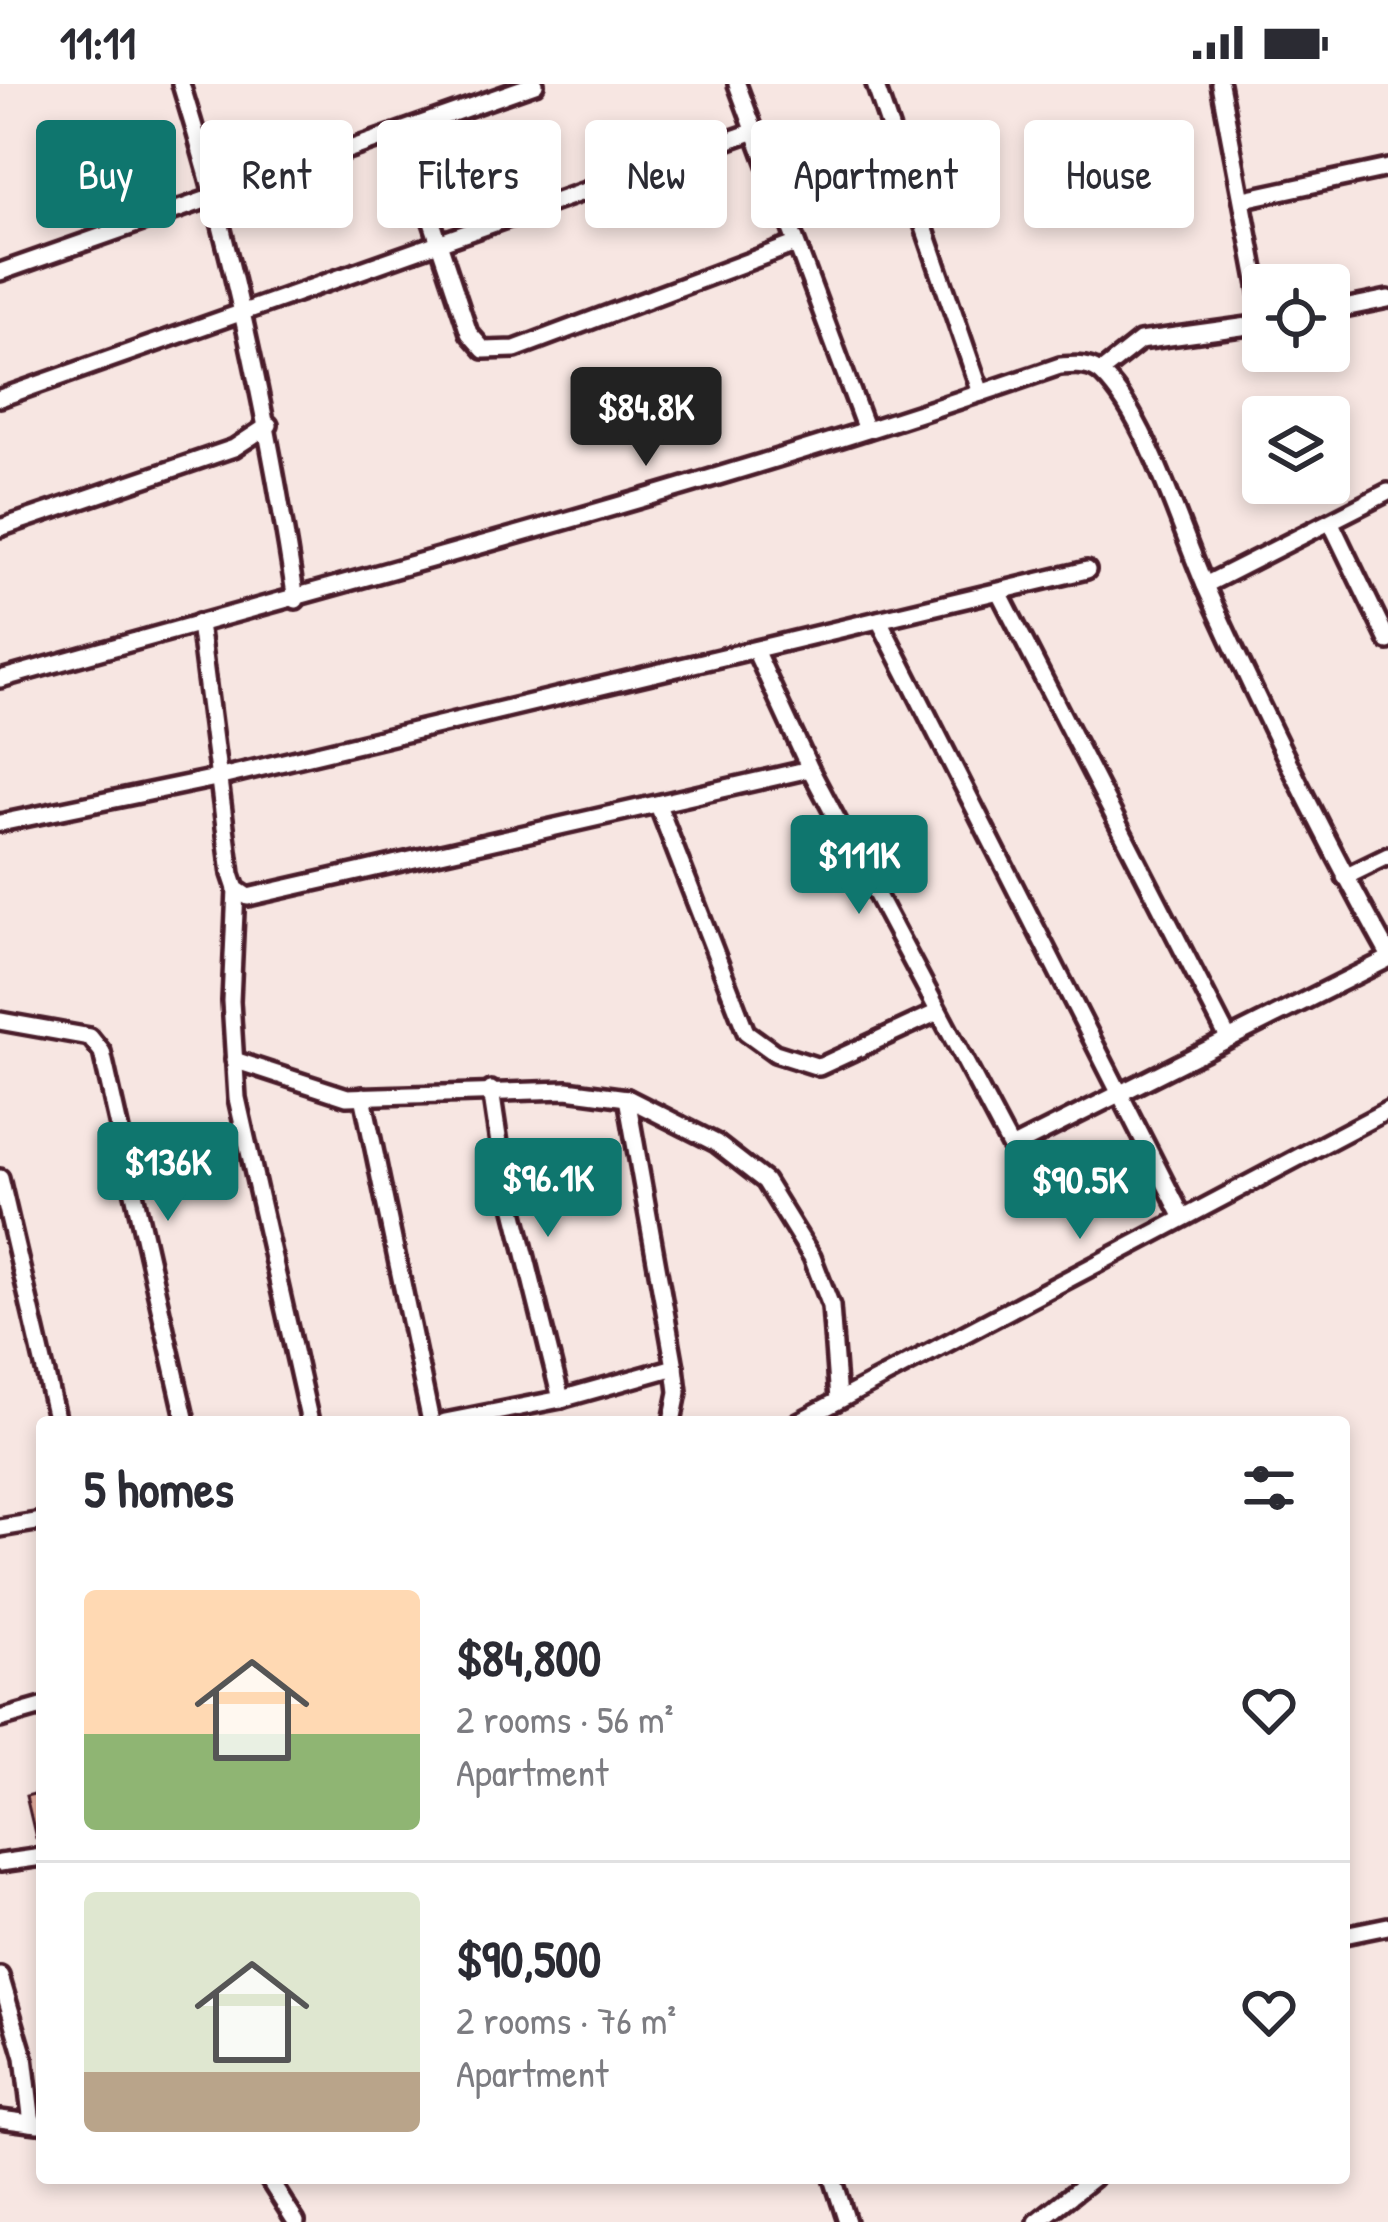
<!DOCTYPE html>
<meta charset="utf-8">
<style>
body{margin:0;font-family:"Patrick Hand",sans-serif;background:#f7f7f7;color:#2b2b33;height:100vh;display:flex;flex-direction:column;font-size:45px;white-space:nowrap}
*{box-sizing:border-box;margin:0}
p{font-size:39px;color:#7c7c81}
.icon{flex:none;width:66px;height:66px;fill:none;stroke:currentColor;stroke-width:2;stroke-linecap:round;stroke-linejoin:round}
.map{position:relative;flex:1;overflow:hidden}
.sheet{position:absolute;left:36px;top:1332px;width:1314px;height:768px;display:flex;flex-direction:column;background:#fff;border-radius:12px;box-shadow:0 6px 18px #0003}
.sheet>*{flex:none}
.banner{position:absolute;left:36px;top:36px;width:1317px;height:108px;display:flex;gap:24px}
.controls{position:absolute;left:1242px;top:180px;display:grid;gap:24px}
.controls a{display:grid;place-items:center;width:108px;height:108px;border-radius:12px;background:#fff;box-shadow:0 6px 18px #0003;font-size:60px}
.price{position:absolute;translate:-50% -102px;padding:0 27px;border-radius:12px;background:#0f766e;color:#fff;font-size:39px;line-height:78px;filter:drop-shadow(0 3px 6px #0008)}
.price::after{content:'';position:absolute;left:50%;top:72px;width:36px;height:27px;margin-left:-18px;background:inherit;clip-path:polygon(0 0,100% 0,50% 100%)}
.price.selected{background:#222;color:#fff}
ul{padding:0;list-style:none}
li{display:flex;align-items:center;gap:36px;height:300px;padding:0 48px}
li+li{border-top:3px solid #e1e1e2}
li span{display:grid;place-items:center;flex:none;width:336px;height:240px;border-radius:12px;color:#555}
li>.icon{margin-inline-start:auto}
span .icon{width:144px;height:144px;fill:#fffc;stroke-width:1}
li b{font-size:51px}
h2{display:flex;justify-content:space-between;align-items:center;height:144px;padding:0 48px;font-size:51px}
.pill{padding:0 42px;border-radius:12px;background:#fff;box-shadow:0 6px 18px #0003;font-size:42px;line-height:108px}
.pill.selected{background:#0f766e;color:#fff}
.status{display:flex;justify-content:space-between;align-items:center;height:84px;padding:0 60px;background:#fff;direction:ltr}
.status svg{height:33px;fill:currentColor}
.map>svg:first-child{display:block}
.building{fill:#e4ac9d;stroke:#4a1f2b;stroke-width:3}
.lines{fill:none;stroke-linecap:round;stroke-linejoin:round}
.street-casing{stroke:#4a1f2b;stroke-width:24}
.street{stroke:#fff;stroke-width:15}
</style>
<div class="status"><b>11:11</b><svg viewBox="0 0 49 12"><path d="M0 12V9h3v3zM5 12V6h3v6zM10 12V3h3v9zM15 12V0h3v12zM26 1h20v11H26zM47 4h2v5h-2z"/></svg></div>
<div class="map">
<svg width="1388" height="2138" viewBox="0 0 1388 2138">
<rect width="100%" height="100%" fill="#f7e6e2"/>
<filter id="ink" filterUnits="userSpaceOnUse"><feTurbulence type="fractalNoise" baseFrequency=".00833" numOctaves="2"/><feDisplacementMap in="SourceGraphic" scale="24" xChannelSelector="R" yChannelSelector="G"/><feConvolveMatrix kernelMatrix="1 2 1 2 8 2 1 2 1" color-interpolation-filters="sRGB"/></filter>
<g filter="url(#ink)">
<polygon class="building" points="42,1708 42,1754 36,1754 26,1712"/>
<g class="lines">
<defs>
<g id="street">
<path d="M181,0C234,170 269,340 296,516"/>
<polyline points="737,0 866,346"/>
<polyline points="875,0 981,309"/>
<polyline points="1220,0 1263,228"/>
<polyline points="402,48 469,249 484,266 515,265 795,160"/>
<polyline points="1244,115 1388,84"/>
<polyline points="0,188 535,0"/>
<polyline points="1329,227 1388,215"/>
<polyline points="1101,288 1140,257 1263,240"/>
<polyline points="0,314 755,47"/>
<polyline points="1331,439 1388,557"/>
<polyline points="0,444 234,364 269,341"/>
<polyline points="1205,501 1388,408"/>
<polyline points="999,508 1228,954"/>
<polyline points="879,536 1182,1132"/>
<polyline points="199,539 231,790 236,805 248,813 810,685"/>
<polyline points="755,566 810,685 1011,1064 1388,875"/>
<path d="M0,595C354,495 712,403 1060,282C1076,281 1091,279 1103,291C1149,336 1180,446 1207,506C1263,629 1322,751 1388,869"/>
<polyline points="658,721 746,948 775,969 819,983 938,928"/>
<polyline points="0,739 221,693 1087,486"/>
<polyline points="1345,793 1388,772"/>
<polyline points="236,805 231,917 237,1014 310,1338"/>
<polyline points="0,937 90,953 102,968 186,1338"/>
<polyline points="234,976 347,1013 567,1006 627,1014 716,1059 765,1097 812,1173 831,1222 838,1316"/>
<polyline points="491,1006 501,1073 561,1315"/>
<polyline points="363,1012 431,1338"/>
<polyline points="627,1014 675,1283 678,1308 672,1338"/>
<polyline points="0,1094 57,1338"/>
<polyline points="445,1338 561,1315 675,1283"/>
<polyline points="798,1338 1388,1026"/>
<polyline points="0,1444 42,1437"/>
<polyline points="0,1635 42,1623"/>
<polyline points="0,1779 42,1773"/>
<polyline points="1344,1851 1388,1842"/>
<polyline points="0,1892 24,1973 32,2039"/>
<polyline points="0,2035 38,2040"/>
<polyline points="268,2094 296,2138"/>
<polyline points="833,2094 847,2138"/>
<polyline points="1037,2138 1093,2094"/>
</g>
</defs>
<use href="#street" class="street-casing"/>
<use href="#street" class="street"/>
</g>
</g>
</svg>
<div class="controls">
<a><svg class="icon" aria-label="locate" viewBox="0 0 24 24"><circle cx="12" cy="12" r="6"/><path d="M12 2v4M12 18v4M2 12h4M18 12h4"/></svg></a>
<a><svg class="icon" aria-label="layers" viewBox="0 0 24 24"><path d="M12 4l9 5-9 5-9-5zM3 14l9 5 9-5"/></svg></a>
</div>
<b class="price selected" style="left:646px;top:385px">$84.8K</b>
<b class="price" style="left:859px;top:833px">$111K</b>
<b class="price" style="left:168px;top:1140px">$136K</b>
<b class="price" style="left:548px;top:1156px">$96.1K</b>
<b class="price" style="left:1080px;top:1158px">$90.5K</b>
<div class="banner">
<a class="pill selected">Buy</a>
<a class="pill">Rent</a>
<a class="pill">Filters</a>
<a class="pill">New</a>
<a class="pill">Apartment</a>
<a class="pill">House</a>
</div>
<section class="sheet">
<h2>5 homes<svg class="icon" aria-label="filters" viewBox="0 0 24 24"><path d="M4 7h16M4 17h16"/><circle cx="9" cy="7" r="2"/><circle cx="15" cy="17" r="2"/></svg></h2>
<ul>
<li><span style="background:linear-gradient(#ffd9b3 60%,#8fb573 0)"><svg class="icon" aria-label="home" viewBox="0 0 24 24"><path d="M3 11l9-7 9 7M6 9v11h12V9"/></svg></span><div><b>$84,800</b><p>2 rooms · 56 m²</p><p>Apartment</p></div><svg class="icon" aria-label="heart" viewBox="0 0 24 24"><path d="M12 20l-8-8c-3-5 5-10 8-4 3-6 11-1 8 4z"/></svg></li>
<li><span style="background:linear-gradient(#dfe7d0 75%,#b9a48a 0)"><svg class="icon" aria-label="home" viewBox="0 0 24 24"><path d="M3 11l9-7 9 7M6 9v11h12V9"/></svg></span><div><b>$90,500</b><p>2 rooms · 76 m²</p><p>Apartment</p></div><svg class="icon" aria-label="heart" viewBox="0 0 24 24"><path d="M12 20l-8-8c-3-5 5-10 8-4 3-6 11-1 8 4z"/></svg></li>
</ul>
</section>
</div>
